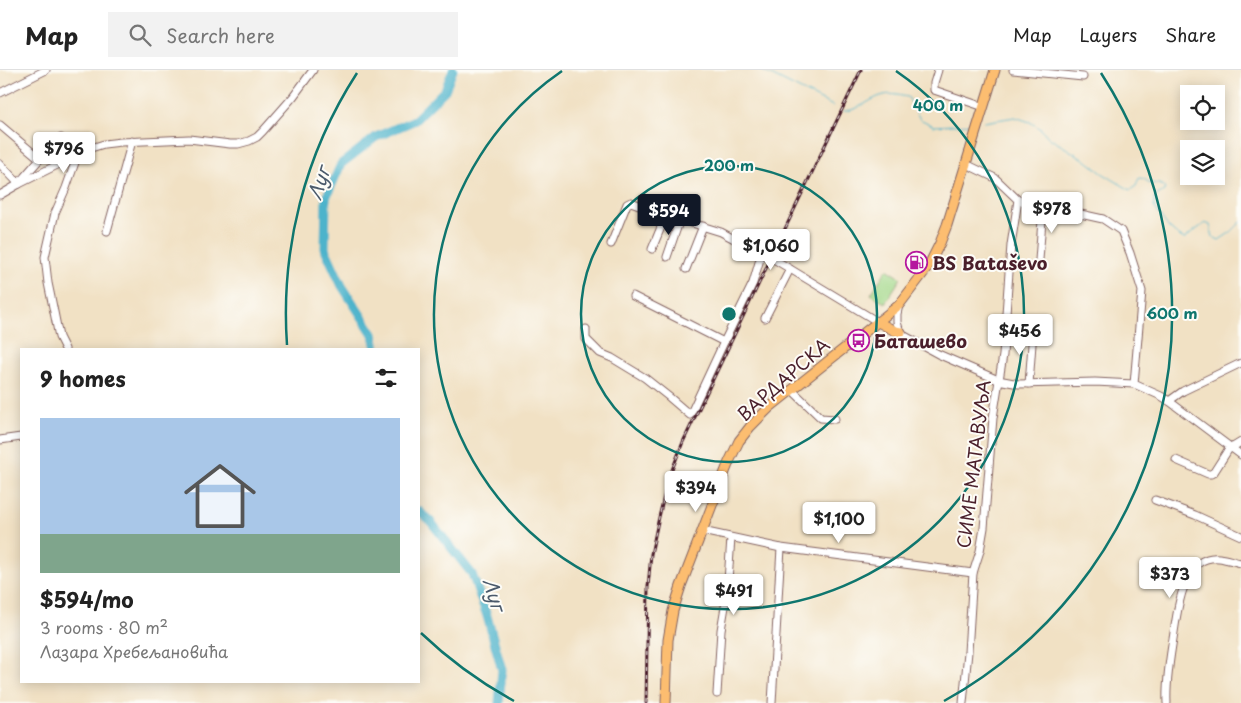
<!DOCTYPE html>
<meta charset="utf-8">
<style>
body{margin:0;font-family:"Playpen Sans",sans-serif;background:#f2f2f2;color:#222;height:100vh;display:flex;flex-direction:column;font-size:19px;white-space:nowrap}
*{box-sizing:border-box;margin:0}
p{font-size:16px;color:#767676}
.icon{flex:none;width:28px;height:28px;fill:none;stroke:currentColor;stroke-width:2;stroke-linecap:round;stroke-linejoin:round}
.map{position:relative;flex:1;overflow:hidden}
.details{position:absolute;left:20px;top:278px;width:400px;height:335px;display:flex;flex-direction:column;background:#fff;border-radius:0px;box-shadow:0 2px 12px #0003}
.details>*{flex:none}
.controls{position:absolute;left:1180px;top:15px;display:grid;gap:10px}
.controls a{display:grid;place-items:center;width:45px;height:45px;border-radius:0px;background:#fff;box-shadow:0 2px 12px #0003;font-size:25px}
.price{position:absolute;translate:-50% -42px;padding:0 11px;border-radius:5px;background:#fff;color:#222;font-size:16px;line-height:32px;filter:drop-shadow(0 1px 2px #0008)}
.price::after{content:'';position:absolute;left:50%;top:30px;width:15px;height:11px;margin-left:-8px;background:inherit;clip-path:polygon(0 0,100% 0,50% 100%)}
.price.current{background:#111827;color:#fff}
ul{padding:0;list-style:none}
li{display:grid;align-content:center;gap:10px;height:265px;padding:0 20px}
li+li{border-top:1px solid #e0e0e0}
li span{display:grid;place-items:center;height:155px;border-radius:0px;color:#555}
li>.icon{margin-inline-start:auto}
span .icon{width:90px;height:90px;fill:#fffc;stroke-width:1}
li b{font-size:21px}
h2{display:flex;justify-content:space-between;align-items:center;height:60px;padding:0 20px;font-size:21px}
header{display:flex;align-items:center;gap:30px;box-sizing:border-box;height:70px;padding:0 25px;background:#fff;border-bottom:1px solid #e0e0e0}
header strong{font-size:24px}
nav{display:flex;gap:28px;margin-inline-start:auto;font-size:18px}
.search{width:350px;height:45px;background:#f2f2f2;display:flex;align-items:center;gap:12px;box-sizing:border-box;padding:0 18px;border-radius:0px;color:#767676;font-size:19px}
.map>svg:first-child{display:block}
.green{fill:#a3d889;stroke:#767c5a}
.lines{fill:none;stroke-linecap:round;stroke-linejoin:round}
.stream{stroke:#4db3cb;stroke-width:1}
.river{stroke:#4db3cb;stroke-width:9}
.minor-casing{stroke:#846361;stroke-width:9}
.major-casing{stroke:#846361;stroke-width:11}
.minor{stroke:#fff;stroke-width:7}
.major{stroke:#fcbd6f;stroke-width:9}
.rail-casing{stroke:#4a1f2b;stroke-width:3}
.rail{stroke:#fdfcf7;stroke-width:1;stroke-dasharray:4;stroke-linecap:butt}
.ring{fill:none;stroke:#0f766e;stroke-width:2.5}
.labels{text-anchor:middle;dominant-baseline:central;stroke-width:4;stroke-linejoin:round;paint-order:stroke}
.poi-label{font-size:18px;font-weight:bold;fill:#4a1f2b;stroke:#fdfcf7;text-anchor:start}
.street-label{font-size:18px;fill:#4a1f2b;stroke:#fdfcf7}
.water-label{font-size:19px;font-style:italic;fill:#4b5a6b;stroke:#fdfcf7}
.centre{fill:#0f766e;stroke:#fdfcf7;stroke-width:2.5}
.ring-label{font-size:15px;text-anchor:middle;font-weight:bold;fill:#0f766e;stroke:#fdfcf7;stroke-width:4;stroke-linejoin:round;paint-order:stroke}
</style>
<header>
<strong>Map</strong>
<div class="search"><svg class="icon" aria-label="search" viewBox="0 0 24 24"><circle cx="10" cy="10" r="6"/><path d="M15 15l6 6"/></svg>Search here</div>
<nav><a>Map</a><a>Layers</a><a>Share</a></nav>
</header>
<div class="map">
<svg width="1241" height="633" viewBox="0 0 1241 633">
<rect width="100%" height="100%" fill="#fdfcf7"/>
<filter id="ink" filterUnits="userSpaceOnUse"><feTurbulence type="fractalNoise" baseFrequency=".02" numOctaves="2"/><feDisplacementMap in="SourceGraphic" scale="10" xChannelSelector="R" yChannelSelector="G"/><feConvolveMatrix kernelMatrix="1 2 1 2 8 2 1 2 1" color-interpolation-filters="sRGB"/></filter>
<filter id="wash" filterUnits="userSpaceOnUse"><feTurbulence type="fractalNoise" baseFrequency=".0096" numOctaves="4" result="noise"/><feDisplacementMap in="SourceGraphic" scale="20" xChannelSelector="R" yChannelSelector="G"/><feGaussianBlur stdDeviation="1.12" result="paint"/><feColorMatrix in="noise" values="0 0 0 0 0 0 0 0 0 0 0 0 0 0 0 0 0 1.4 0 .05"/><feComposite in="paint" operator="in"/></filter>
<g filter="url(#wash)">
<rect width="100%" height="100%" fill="#f1e1c4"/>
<polygon class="green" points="887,199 901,208 885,233 871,224"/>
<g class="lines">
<g class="stream">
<polyline points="761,0 833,36"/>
<path d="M844,41C859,41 870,28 884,25C891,23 901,26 908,27L920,49L934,56L973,54"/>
<polyline points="984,52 1015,47 1030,52 1041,59 1049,68 1084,89 1102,103 1130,120 1136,116 1139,108 1145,109 1148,113 1159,114 1165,117 1164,121 1154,127 1154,137 1169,158 1176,164 1184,169 1205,153 1210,155 1213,167 1219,170 1231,162 1241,152"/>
</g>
<g class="river">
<polyline points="376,279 373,264 342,216 325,179 326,128 341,94 376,67 415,50 445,20 453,0"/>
<polyline points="419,441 431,452 472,504 487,546 502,600 499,633"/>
</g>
</g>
</g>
<g filter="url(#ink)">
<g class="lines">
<defs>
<g id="minor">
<polyline points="938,0 934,13 934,20 984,37"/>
<polyline points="1013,0 1083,7"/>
<polyline points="0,23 46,0"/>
<polyline points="0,55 39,88 39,90 24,107 19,113"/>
<polyline points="39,88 57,73 61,68"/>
<polyline points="0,94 19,114"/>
<polyline points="966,94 995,108 1018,130 1036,136 1067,141 1103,149 1121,161 1130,183 1142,221 1134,314"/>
<polyline points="0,125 19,114 91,78 104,74 121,72 189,69 230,74 238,74 249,71 257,67 263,61 293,27 313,0"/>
<polyline points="107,161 132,71"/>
<polyline points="611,174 627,134 631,132 666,145 721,162 749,177 762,182 878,252"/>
<polyline points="652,179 666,145"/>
<polyline points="667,187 680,149"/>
<polyline points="1039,190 1043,137"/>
<polyline points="686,199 703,156"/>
<polyline points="633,226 724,272"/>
<polyline points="899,235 897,244 897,252 899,259 905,266 938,284 998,310 1019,314 1095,312 1134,314 1161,326 1169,331 1241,385"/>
<polyline points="765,248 790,199"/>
<polyline points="586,259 586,269 600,283 612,288 645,308 669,327 690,345 724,272 753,213 762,182"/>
<polyline points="65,279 59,267 54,242 48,213 45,187 55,143 66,118 78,84"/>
<polyline points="1029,314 1033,261"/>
<polyline points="792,320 821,348 835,349"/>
<polyline points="1169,331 1183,321 1241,293"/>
<polyline points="0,370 21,367"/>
<polyline points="1176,390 1208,404 1211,404 1214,402 1228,380 1241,372"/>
<polyline points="1155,430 1195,445 1241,466"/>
<polyline points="702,461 781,478 973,503"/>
<polyline points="717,624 721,560 727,525 731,468"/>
<polyline points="772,633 781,478"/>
<polyline points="963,633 968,582 973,503 980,481 984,458 993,348 1003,285 1011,175 1018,130"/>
<path d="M1167,633C1166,614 1169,594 1172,575C1176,552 1178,524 1190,504C1193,497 1200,491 1207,489C1218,485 1230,491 1241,493"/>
</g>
<g id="major">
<polyline points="878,252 895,261 901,262"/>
<polyline points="666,633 668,570 673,541 681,516 721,412 729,392 739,371 750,357 769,338 899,235 928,197 940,173 947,155 995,0"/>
</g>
</defs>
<use href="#minor" class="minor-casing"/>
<use href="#major" class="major-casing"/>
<use href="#minor" class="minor"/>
<use href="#major" class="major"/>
<defs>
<polyline id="rail" points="646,633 648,517 651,484 659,447 668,410 683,372 861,0"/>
</defs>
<use href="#rail" class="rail-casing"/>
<use href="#rail" class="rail"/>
</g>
</g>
<g class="ring">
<circle cx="729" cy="244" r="148"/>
<path d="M896 1A295 295 0 1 1 562 1"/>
<path d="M514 631A443 443 0 0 1 421 563M287 275A443 443 0 0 1 357 3M1101 3A443 443 0 0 1 944 631"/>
</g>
<defs>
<symbol id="fuel-ring" viewBox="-11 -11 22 22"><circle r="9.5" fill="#fdfcf7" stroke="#b5179e" stroke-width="1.5"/><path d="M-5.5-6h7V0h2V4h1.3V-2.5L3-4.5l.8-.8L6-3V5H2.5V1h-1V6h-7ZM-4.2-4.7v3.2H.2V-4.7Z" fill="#b5179e"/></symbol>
<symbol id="bus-ring" viewBox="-11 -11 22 22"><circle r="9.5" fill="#fdfcf7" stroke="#b5179e" stroke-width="1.5"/><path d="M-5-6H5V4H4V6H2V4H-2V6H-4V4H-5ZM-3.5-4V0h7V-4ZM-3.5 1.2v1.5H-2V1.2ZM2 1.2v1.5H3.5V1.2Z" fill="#b5179e"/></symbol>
</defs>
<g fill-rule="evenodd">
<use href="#fuel-ring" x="904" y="180" width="25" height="25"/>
<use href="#bus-ring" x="846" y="258" width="25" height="25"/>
</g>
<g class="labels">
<g class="poi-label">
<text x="932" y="192">BS Bataševo</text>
<text x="874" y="270">Баташево</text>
</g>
<g class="street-label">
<text transform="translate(783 309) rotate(-41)">ВАРДАРСКА</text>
<text transform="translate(973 394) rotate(-83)">СИМЕ МАТАВУЉА</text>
</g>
<g class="water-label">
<text transform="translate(318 113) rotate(-72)">Луг</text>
<text transform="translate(495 524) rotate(73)">Луг</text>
</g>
</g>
<circle cx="729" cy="244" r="8" class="centre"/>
<g class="ring-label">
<text x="938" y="41">400 m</text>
<text x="729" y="101">200 m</text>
<text x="1172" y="249">600 m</text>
</g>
</svg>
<div class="controls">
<a><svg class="icon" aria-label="locate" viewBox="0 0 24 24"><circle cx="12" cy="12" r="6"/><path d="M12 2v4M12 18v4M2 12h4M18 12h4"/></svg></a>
<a><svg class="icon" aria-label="layers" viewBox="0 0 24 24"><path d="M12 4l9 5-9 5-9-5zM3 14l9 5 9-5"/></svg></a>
</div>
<b class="price" style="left:64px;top:104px">$796</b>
<b class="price" style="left:1052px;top:164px">$978</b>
<b class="price current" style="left:669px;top:166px">$594</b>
<b class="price" style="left:771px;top:201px">$1,060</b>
<b class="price" style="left:1020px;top:286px">$456</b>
<b class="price" style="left:696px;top:443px">$394</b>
<b class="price" style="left:839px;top:474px">$1,100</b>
<b class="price" style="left:1170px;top:529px">$373</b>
<b class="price" style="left:734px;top:546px">$491</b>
<section class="details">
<h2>9 homes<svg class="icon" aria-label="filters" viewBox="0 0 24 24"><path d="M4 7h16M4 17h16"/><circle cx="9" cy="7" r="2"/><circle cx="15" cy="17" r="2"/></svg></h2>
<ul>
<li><span style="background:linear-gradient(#a9c7e8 75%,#7fa58c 0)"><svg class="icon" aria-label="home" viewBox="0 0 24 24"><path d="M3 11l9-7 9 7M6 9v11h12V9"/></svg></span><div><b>$594/mo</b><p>3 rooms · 80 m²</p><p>Лазара Хребељановића</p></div></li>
</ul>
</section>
</div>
